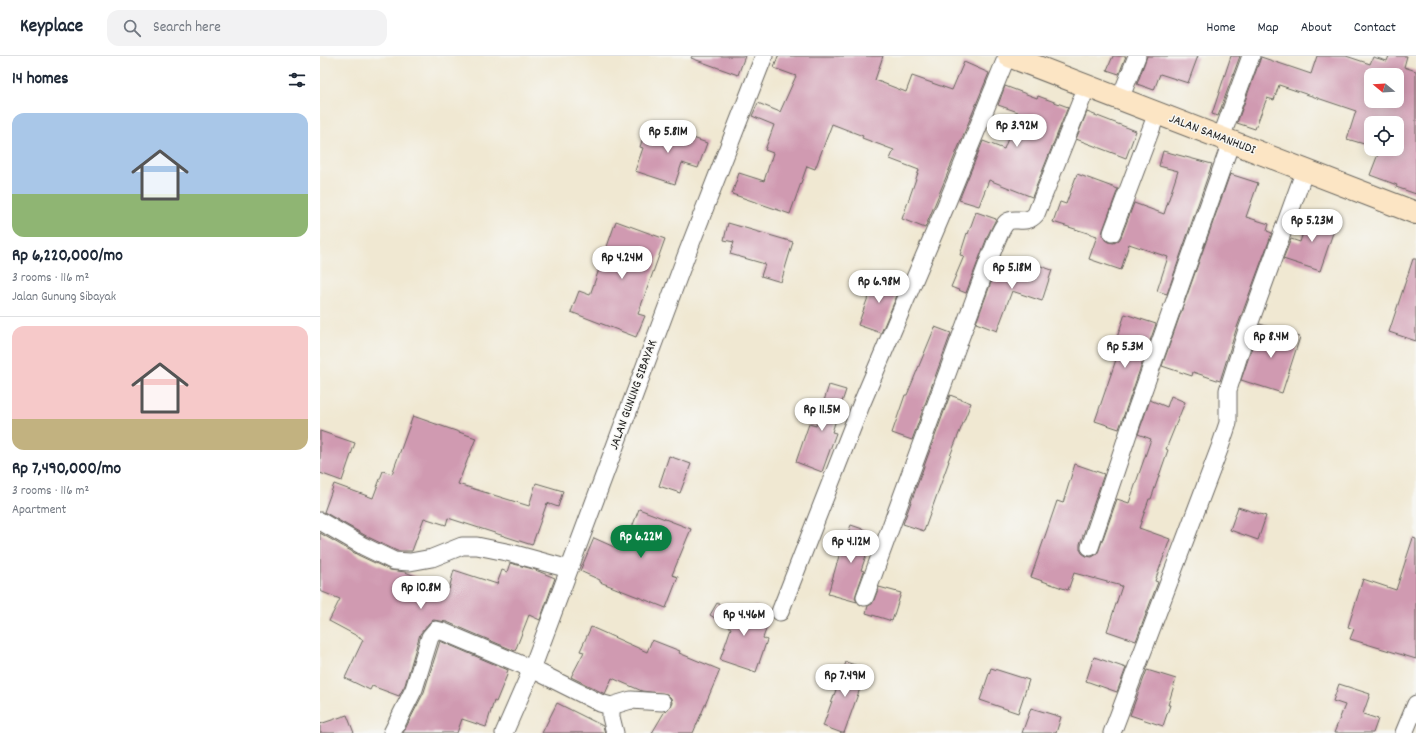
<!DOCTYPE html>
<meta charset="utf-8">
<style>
body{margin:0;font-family:Dekko,sans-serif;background:#f2f2f3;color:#1f2937;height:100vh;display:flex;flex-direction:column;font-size:15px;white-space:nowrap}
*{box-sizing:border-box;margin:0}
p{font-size:13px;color:#747a83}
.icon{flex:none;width:22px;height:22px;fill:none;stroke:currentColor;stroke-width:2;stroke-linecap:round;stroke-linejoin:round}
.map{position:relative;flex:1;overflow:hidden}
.sheet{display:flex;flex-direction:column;background:#fff;width:320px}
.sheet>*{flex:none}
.needle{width:26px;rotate:288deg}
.buttons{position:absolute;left:1044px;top:12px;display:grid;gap:8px}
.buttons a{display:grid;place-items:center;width:40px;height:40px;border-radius:8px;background:#fff;box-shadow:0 2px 10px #0003;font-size:20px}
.price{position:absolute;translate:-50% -34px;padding:0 9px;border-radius:14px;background:#fff;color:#222;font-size:13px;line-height:26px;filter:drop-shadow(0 1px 2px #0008)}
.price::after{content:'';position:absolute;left:50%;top:24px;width:12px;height:9px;margin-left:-6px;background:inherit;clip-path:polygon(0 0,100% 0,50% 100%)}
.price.on{background:#0b8043;color:#fff}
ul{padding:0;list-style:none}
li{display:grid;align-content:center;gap:8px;height:212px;padding:0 12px}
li+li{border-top:1px solid #e0e1e3}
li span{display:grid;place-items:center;height:124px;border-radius:12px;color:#555}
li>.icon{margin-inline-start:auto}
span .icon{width:72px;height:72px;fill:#fffc;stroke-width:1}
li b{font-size:17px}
h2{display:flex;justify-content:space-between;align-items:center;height:48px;padding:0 12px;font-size:17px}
header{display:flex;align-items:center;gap:24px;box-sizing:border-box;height:56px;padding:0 20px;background:#fff;border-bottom:1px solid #e0e1e3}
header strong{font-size:19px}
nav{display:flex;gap:22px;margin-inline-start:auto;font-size:14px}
.search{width:280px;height:36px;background:#f2f2f3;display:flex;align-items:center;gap:10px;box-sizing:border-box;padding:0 14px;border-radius:12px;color:#747a83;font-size:15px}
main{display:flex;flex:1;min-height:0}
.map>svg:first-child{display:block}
.building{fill:#d09ab1;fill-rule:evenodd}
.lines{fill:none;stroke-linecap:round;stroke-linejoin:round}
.street-casing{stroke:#66635c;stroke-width:19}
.secondary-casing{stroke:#66635c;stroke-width:24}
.street{stroke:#fff;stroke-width:17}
.secondary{stroke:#fce5c4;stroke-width:22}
.labels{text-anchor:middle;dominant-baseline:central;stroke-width:3;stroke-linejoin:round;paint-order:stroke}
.street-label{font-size:13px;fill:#1c1c1c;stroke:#f6f6f2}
</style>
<header>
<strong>Keyplace</strong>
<div class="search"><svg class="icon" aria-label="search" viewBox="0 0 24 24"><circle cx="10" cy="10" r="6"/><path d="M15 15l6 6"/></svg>Search here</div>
<nav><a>Home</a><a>Map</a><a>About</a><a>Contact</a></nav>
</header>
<main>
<section class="sheet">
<h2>14 homes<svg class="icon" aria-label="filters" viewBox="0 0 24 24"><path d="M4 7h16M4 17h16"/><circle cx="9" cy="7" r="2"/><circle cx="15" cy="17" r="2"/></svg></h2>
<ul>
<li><span style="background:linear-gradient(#a9c7e8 65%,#8fb573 0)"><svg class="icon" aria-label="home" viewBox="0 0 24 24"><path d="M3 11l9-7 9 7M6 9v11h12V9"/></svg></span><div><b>Rp 6,220,000/mo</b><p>3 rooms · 116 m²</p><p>Jalan Gunung Sibayak</p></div></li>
<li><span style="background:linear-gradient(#f6c9c9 75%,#c2b280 0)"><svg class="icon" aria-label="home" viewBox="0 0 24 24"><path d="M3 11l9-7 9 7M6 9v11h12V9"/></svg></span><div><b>Rp 7,490,000/mo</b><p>3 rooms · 116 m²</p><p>Apartment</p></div></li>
</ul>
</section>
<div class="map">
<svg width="1096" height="677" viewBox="0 0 1096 677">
<rect width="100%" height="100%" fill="#f6f6f2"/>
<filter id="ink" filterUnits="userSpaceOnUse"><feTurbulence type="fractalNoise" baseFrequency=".025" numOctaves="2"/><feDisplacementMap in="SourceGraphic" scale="8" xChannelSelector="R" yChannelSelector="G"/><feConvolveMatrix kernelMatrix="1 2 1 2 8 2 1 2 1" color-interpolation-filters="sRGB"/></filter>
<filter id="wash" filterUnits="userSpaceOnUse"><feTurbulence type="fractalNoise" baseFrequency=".012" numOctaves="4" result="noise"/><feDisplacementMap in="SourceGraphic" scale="16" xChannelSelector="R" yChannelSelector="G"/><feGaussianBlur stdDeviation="0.9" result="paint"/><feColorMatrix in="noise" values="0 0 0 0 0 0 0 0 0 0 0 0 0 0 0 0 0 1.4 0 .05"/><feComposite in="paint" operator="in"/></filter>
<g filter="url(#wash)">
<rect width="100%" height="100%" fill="#f0e8d2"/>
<g id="blocks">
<g class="building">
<polygon points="372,0 425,0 418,19 371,2"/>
<polygon points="458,0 563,0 555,24 586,36 592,20 632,34 644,6 669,17 605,172 582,163 599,114 570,103 574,94 542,82 543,80 512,68 495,113 487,110 470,158 412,138 419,117 444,125 453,97 445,94 454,69 432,60 438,47 460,56 476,20 454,12"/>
<polygon points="793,0 806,0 799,18 787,14"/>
<polygon points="827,0 878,0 868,27 840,18 834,34 817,28"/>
<polygon points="911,0 920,0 898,60 892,58"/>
<path d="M997,0H1026L1050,8L1053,1L1067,5L1069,0H1087L1084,11L1096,15V138L1076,131L1077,129L1050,119L1060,93H1077V67H1051V90L1027,83L1036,55L959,29L954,44L947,42L935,73L917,67L941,1L991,18ZM1051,19H1077V45H1051Z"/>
<polygon points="685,30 717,42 718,40 748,51 712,141 669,124 659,150 639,144 663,85 684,93 698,56 678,49"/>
<polygon points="767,56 816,75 806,102 756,83"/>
<polygon points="327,69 372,84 373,82 387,87 378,112 362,107 355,128 315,115 323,92 320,91"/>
<polygon points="843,95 892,108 847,238 837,235 848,201 809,188 801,214 769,203 777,180 733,166 740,146 746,148 757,118 798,133 783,174 782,179 785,184 788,186 794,187 799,184 801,181 814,147 844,158 858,115 839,110"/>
<polygon points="910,118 938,127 926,161 949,168 947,175 952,177 916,274 900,325 873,316 872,320 842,310"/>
<polygon points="656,156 676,163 668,179 646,237 631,231 644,200 640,199 647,177 648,178"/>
<polygon points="990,156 1017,165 1000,215 963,203 971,183 980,186"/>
<polygon points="296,165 345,183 318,258 325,260 316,281 251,256 259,235 270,239"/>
<polygon points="408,167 473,186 461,226 441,220 445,208 410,198 414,186 404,184"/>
<polygon points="1093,203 1096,203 1096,285 1069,276"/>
<polygon points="679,205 706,215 709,206 732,214 722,245 692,235 677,275 656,267"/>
<polygon points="556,219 582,228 561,277 538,269"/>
<polygon points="805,258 836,268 799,373 775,365 800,292 794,290"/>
<polygon points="940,268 980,281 962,337 921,324"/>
<polygon points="615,271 631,277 592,384 572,377 585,339 587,339"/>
<polygon points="509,329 526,334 512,376 516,377 502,416 476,406 489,368 496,370"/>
<polygon points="630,339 651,347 628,405 629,405 604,475 583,468"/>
<polygon points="851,340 865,346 846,393 848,394 831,443 829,443 819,472 850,483 835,525 838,526 816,585 787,575 802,530 754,517 748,534 711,521 737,445 743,447 755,408 784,418 760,488 760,493 762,497 766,500 772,501 777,498 779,494 797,443 809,447 831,383 818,378 830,344 847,351"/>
<polygon points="93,360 156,382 138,428 209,450 216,427 243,435 238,451 227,447 212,489 128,462 126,469 104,462 92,495 77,495 48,481 4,456 14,428 53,442 63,415 72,418"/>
<polygon points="0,375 35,387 22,425 0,417"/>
<polygon points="349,400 371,408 360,437 339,430"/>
<polygon points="918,451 946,460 938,484 910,474"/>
<polygon points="319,453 371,473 352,519 358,521 346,552 280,526 280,524 260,515 274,482 303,495"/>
<polygon points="531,469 554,477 541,514 544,515 536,538 535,542 537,546 508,538 519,500"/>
<polygon points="0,477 38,499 70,514 85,516 129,533 134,514 177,528 182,514 187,516 190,507 213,513 235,522 220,564 209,559 195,595 127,566 113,564 109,567 100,578 85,629 79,640 52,630 50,634 25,622 43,584 39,582 39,581 9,565 20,543 0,535"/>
<polygon points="1093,482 1096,483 1096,603 1030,583 1034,573 1028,571 1043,523 1076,534"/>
<polygon points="559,531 581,537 572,565 546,557 548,550 552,548 554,544"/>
<polygon points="397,547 429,566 434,550 450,555 451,560 443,582 447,584 436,616 400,604 411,572 390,559"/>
<polygon points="271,571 327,596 332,584 360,595 359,597 400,614 373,677 332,677 345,655 350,651 352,647 351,642 347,638 322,635 292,622 285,638 251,621 264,596 260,595"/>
<polygon points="120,585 188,614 186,619 187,619 176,646 174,645 166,671 142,663 137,677 83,677 104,636"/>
<polygon points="774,601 806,612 797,636 766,625"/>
<polygon points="526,606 547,613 524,677 522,677 503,670"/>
<polygon points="671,612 709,624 698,657 660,644"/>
<polygon points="827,614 856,623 848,649 850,649 843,670 810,659"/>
<polygon points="1019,628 1050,638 1043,658 1058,663 1053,677 1014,677 1025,649 1013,645"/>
<polygon points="237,647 283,670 285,677 222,677"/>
<polygon points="711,652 741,661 736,677 702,677"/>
<polygon points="27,659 34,677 0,677 0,668"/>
</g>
</g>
</g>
<g filter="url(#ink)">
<use href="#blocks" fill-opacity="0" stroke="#66635c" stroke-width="1"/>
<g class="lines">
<defs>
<g id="street">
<polyline points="800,43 817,0"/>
<polyline points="901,82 931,0"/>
<polyline points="792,177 837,57"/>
<polyline points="0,465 43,490 74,505 90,506 112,502 142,490 157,490 191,497 249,513"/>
<polyline points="770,491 812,366 911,86"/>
<path d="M545,541L670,201C674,192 680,172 687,166C695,160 706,170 716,158L767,30"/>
<polyline points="460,556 541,349 626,149 687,0"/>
<polyline points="291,650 291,661 295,677"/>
<polyline points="72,677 94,633 110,581 116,574 124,576 212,613 280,647 291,650 311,644 342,646"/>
<polyline points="184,677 212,613 366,200 444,0"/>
<polyline points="792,677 900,391 908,367 908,334 926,277 985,114"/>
<polyline points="1084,677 1096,648"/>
</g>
<polyline id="secondary" points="689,0 1096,157"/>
</defs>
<use href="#street" class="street-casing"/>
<use href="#secondary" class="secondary-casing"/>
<use href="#street" class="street"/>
<use href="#secondary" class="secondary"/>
</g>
</g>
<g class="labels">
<g class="street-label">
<text transform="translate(892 79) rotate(21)">JALAN SAMANHUDI</text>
<text transform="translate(314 339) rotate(-70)">JALAN GUNUNG SIBAYAK</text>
</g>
</g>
</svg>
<div class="buttons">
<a><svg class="needle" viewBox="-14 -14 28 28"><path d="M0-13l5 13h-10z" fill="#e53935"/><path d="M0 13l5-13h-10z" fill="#747a83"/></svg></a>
<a><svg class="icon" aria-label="locate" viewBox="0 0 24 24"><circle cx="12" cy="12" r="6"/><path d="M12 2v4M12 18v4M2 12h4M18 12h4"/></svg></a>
</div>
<b class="price" style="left:697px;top:92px">Rp 3.92M</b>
<b class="price" style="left:348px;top:98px">Rp 5.81M</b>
<b class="price" style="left:992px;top:187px">Rp 5.23M</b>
<b class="price" style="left:302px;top:224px">Rp 4.24M</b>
<b class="price" style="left:692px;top:234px">Rp 5.18M</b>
<b class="price" style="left:559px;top:248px">Rp 6.98M</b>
<b class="price" style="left:951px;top:303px">Rp 8.4M</b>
<b class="price" style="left:805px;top:313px">Rp 5.3M</b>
<b class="price" style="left:502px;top:376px">Rp 11.5M</b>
<b class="price on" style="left:321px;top:503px">Rp 6.22M</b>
<b class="price" style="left:531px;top:508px">Rp 4.12M</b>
<b class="price" style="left:101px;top:554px">Rp 10.8M</b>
<b class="price" style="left:424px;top:581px">Rp 4.46M</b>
<b class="price" style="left:525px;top:642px">Rp 7.49M</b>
</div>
</main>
